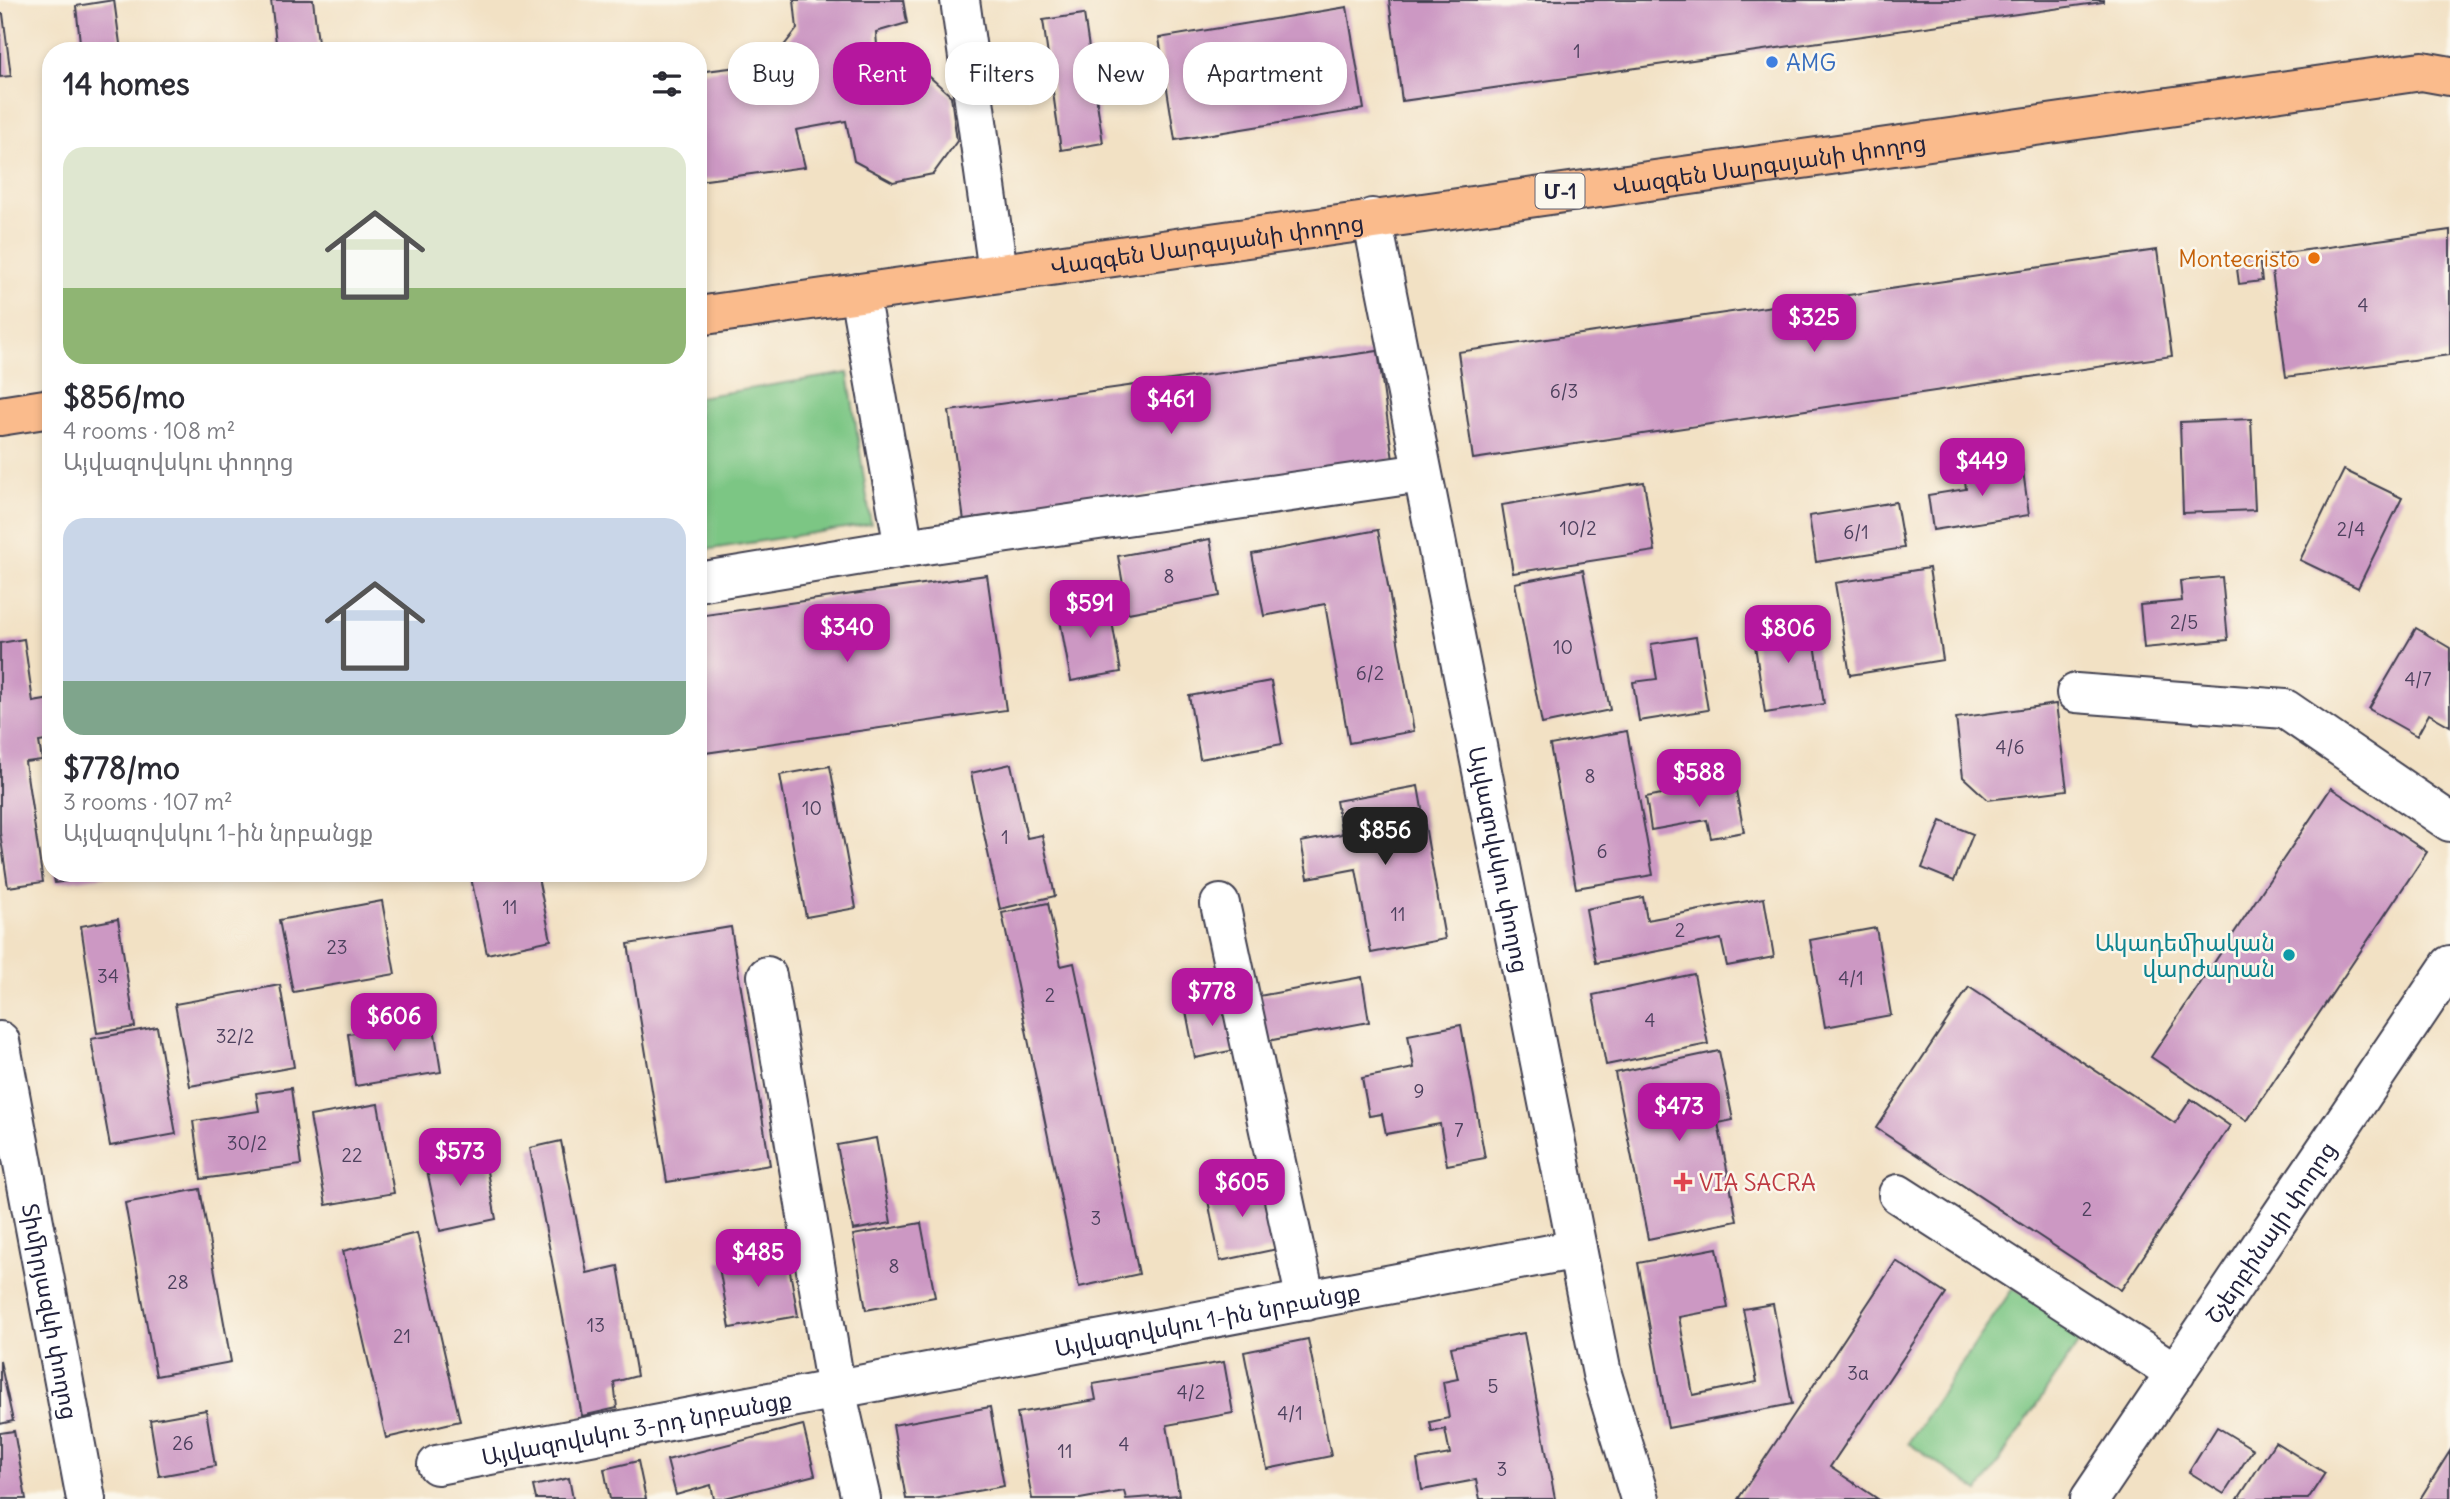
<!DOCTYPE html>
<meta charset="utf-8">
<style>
body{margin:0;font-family:Delius,"Noto Sans Armenian",sans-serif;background:#f7f7f7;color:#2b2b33;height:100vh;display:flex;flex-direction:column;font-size:26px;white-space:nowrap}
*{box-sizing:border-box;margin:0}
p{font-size:23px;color:#7c7c81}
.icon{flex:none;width:38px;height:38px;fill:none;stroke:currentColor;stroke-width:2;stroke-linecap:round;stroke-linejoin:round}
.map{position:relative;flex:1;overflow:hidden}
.drawer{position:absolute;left:42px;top:42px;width:665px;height:840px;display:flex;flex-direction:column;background:#fff;border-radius:28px;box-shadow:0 4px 10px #0003}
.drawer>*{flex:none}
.top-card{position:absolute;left:728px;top:42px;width:665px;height:63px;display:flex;gap:14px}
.price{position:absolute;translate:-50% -60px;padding:0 16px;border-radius:14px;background:#b5179e;color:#fff;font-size:23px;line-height:46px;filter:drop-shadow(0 2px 4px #0008)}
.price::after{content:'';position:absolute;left:50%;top:42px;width:21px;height:16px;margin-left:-10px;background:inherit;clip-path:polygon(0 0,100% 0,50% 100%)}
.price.selected{background:#222;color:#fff}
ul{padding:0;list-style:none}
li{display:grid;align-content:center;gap:14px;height:371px;padding:0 21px}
li span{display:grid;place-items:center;height:217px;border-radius:21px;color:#555}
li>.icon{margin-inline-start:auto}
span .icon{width:126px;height:126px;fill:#fffc;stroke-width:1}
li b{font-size:30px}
h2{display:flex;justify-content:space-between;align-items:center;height:84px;padding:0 21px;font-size:30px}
.pill{padding:0 24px;border-radius:28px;background:#fff;box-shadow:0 4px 10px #0003;font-size:24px;line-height:63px}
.pill.selected{background:#b5179e;color:#fff}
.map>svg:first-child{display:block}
.green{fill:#7bc684;stroke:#4e7460;stroke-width:2}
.building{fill:#cc98c3}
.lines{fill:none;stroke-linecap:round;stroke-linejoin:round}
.minor-casing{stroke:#413f50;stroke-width:42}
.highway-casing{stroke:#413f50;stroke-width:42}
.minor{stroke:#fff;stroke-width:38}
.highway{stroke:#fabb8c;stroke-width:38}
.shop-dot{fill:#3f7fe0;stroke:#fbf7ec;stroke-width:2.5}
.food-dot{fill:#e8710a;stroke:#fbf7ec;stroke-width:2.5}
.culture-dot{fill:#0f9aa8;stroke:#fbf7ec;stroke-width:2.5}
.health-dot{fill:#e0444e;stroke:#fbf7ec;stroke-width:2.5}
.labels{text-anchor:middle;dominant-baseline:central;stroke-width:5;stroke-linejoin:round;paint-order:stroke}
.number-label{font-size:19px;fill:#4c405d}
.shield{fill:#fbf7ec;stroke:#636270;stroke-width:2}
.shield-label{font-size:21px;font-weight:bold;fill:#22223b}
.shop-label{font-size:23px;fill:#366cbe;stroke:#fbf7ec;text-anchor:start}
.street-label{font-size:23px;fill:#22223b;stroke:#fbf7ec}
.food-label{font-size:23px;fill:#c56008;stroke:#fbf7ec;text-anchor:end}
.culture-label{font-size:23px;fill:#0d838f;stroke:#fbf7ec;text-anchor:end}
.health-label{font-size:23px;fill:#be3a42;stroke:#fbf7ec;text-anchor:start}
</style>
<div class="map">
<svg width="2450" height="1499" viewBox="0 0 2450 1499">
<rect width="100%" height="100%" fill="#fbf7ec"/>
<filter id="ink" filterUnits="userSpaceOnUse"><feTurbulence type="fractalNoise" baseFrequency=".0143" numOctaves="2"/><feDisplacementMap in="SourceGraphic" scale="14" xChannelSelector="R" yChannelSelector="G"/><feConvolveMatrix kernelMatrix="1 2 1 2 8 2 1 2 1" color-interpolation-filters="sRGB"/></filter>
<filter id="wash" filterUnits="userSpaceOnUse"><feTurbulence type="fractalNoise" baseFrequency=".00686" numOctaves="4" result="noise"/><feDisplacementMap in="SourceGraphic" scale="28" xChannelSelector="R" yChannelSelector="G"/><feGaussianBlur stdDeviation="1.57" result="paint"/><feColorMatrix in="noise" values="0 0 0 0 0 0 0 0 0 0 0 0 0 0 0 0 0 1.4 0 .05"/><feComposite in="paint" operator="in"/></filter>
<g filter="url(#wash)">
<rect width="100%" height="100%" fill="#f2e1c4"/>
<g class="green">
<polygon points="848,373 871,524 698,551 698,397"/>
<polygon points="2013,1288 2083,1336 1979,1491 1908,1443"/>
</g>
<g id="blocks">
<g class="building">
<polygon points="114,0 121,51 81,51 76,6"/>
<polygon points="271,0 313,0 319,51 277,51"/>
<polygon points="794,0 903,0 907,23 876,32 879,73 921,69 951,96 957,141 933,174 893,182 854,161 846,121 796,130 805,167 698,181 698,72 770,63 797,29"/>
<polygon points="1389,0 2103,0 2103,2 1402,101"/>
<polygon points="1347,7 1364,109 1175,140 1159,38"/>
<polygon points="0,14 3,14 11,76 0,77"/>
<polygon points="1084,14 1103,143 1061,150 1043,20"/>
<polygon points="2450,230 2450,355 2286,377 2270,255"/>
<polygon points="2157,250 2172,356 1473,459 1458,352"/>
<polygon points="2259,258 2262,281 2239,284 2236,261"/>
<polygon points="1378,351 1393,460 964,521 949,411"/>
<polygon points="2251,419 2255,510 2183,513 2180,422"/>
<polygon points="2022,463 2029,515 1933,530 1928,495 1966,489 1964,472"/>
<polygon points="2344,470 2402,498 2358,588 2300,560"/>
<polygon points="1644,482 1655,551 1513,573 1502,505"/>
<polygon points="1896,502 1904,548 1816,562 1809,516"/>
<polygon points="1378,530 1414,731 1349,743 1325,604 1264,616 1252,554"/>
<polygon points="1210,539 1220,596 1128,613 1118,556"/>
<polygon points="1929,568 1943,660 1850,675 1835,583"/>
<polygon points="1583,570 1610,710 1542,724 1515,583"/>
<polygon points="987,575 1006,710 698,754 698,616"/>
<polygon points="2222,577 2228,640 2144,648 2140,605 2182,601 2180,581"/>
<polygon points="1108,599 1121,672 1071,681 1058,609"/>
<polygon points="1811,617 1824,704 1765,713 1752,625"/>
<polygon points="2416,628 2450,648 2450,726 2429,714 2417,736 2369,709"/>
<polygon points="1696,637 1708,710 1639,721 1633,682 1657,679 1651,644"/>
<polygon points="24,639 33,702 51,699 51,740 39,742 42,760 25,762 43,882 8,887 0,833 0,643"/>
<polygon points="1271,681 1282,744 1200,759 1189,696"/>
<polygon points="2056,704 2067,790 1988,800 1963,777 1956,718"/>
<polygon points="1627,731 1653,875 1576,888 1550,745"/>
<polygon points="1011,764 1027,838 1042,835 1055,896 1000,909 971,773"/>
<polygon points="830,766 856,908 806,917 780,775"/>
<polygon points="1734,780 1744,832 1711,838 1707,820 1651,830 1646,797"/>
<polygon points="1418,786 1445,939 1371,953 1356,869 1308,878 1301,842 1342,834 1336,801"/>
<polygon points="2331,788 2427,852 2247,1121 2151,1057"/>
<polygon points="1941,821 1973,834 1954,881 1922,868"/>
<polygon points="53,873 114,873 114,875 55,883"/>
<polygon points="470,873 537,873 551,940 487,954"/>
<polygon points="1643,897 1647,920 1764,898 1774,957 1727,966 1721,939 1596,963 1586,909"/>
<polygon points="382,901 395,974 293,992 279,920"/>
<polygon points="1048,903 1061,966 1074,963 1139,1274 1079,1287 1002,913"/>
<polygon points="118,919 135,1027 97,1033 81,926"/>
<polygon points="731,927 770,1165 667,1182 628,944"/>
<polygon points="1876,928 1891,1015 1825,1027 1810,940"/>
<polygon points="1694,974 1708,1044 1606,1065 1593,995"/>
<polygon points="1362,977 1369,1022 1267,1041 1259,996"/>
<polygon points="280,985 294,1067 190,1086 175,1004"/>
<polygon points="1969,987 2175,1123 2191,1099 2230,1126 2121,1290 1876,1128"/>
<polygon points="1229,997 1240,1049 1195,1058 1185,1006"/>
<polygon points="433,1021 441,1072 355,1086 348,1034"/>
<polygon points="1461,1025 1485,1158 1447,1165 1440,1124 1386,1134 1382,1114 1369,1116 1362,1078 1414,1068 1408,1035"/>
<polygon points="157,1027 176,1134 110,1146 91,1039"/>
<polygon points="1719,1051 1733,1120 1718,1123 1737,1221 1648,1239 1615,1073"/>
<polygon points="291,1088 301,1165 201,1179 193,1121 259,1111 256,1093"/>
<polygon points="378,1104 394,1193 326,1205 310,1116"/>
<polygon points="876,1138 891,1223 853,1230 837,1145"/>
<polygon points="561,1141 587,1273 618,1266 637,1376 614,1382 617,1408 582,1416 530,1148"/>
<polygon points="482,1145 496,1219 440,1231 424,1156"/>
<polygon points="1264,1178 1277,1249 1220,1261 1206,1190"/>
<polygon points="200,1189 231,1362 156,1376 125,1203"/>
<polygon points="921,1223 935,1297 866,1310 853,1235"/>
<polygon points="417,1233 460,1421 386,1438 343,1251"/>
<polygon points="1717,1248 1728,1308 1679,1317 1693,1395 1757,1382 1743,1309 1773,1304 1792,1404 1668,1428 1638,1263"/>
<polygon points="786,1249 798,1316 730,1328 718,1262"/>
<polygon points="1896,1261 1946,1294 1830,1467 1878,1499 1738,1499"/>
<polygon points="1524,1333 1555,1499 1480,1499 1476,1480 1422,1490 1417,1460 1450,1454 1445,1429 1432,1432 1430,1422 1449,1418 1443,1382 1458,1379 1451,1347"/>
<polygon points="1308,1339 1331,1456 1267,1469 1244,1352"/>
<polygon points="0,1361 13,1421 0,1424"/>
<polygon points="1224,1362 1233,1413 1167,1425 1179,1495 1126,1499 1124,1491 1080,1499 1032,1499 1017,1413 1096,1400 1093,1384"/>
<polygon points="990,1407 1004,1486 934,1499 906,1499 893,1425"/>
<polygon points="206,1410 215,1466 159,1476 150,1420"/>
<polygon points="803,1425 815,1475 721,1499 714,1499 711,1485 676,1495 667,1460"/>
<polygon points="2217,1427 2253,1449 2224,1494 2189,1472"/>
<polygon points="14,1431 26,1499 0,1499 0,1433"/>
<polygon points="2275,1442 2325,1473 2308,1499 2238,1499"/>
<polygon points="2450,1451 2450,1499 2420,1499"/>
<polygon points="638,1461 646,1499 610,1499 604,1469"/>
<polygon points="569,1478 573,1499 536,1499 533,1486"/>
</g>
</g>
</g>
<g filter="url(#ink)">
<use href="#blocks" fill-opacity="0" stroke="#413f50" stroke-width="2"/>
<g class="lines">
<defs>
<g id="minor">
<polyline points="960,0 998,272"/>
<path id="s1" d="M1372,218L1602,1374L1640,1499"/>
<polyline points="859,293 904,548"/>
<polyline points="698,582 904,548 1422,473"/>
<polyline points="2076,693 2285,709 2450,822"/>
<polyline points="1220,904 1306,1301"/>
<polyline points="767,976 836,1390 861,1499"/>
<path id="s2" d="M0,1041L86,1499"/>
<polyline points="1898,1194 2176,1373"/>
<path id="s3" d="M437,1465L1577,1249"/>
<path id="s4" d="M2090,1499L2450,965"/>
</g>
<g id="highway">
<path id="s5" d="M698,316L2422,71L2450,76"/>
<polyline points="0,416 51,408"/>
</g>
</defs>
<use href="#minor" class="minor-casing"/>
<use href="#highway" class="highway-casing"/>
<use href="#minor" class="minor"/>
<use href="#highway" class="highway"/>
</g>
</g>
<circle class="shop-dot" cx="1772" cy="62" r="7"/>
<circle class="food-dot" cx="2314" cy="258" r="7"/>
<circle class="culture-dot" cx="2289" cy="955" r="7"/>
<path class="health-dot" d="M1679.5 1171.5h7v7h7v7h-7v7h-7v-7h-7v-7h7z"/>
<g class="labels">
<g class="number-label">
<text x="1577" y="51">1</text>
<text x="2363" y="305">4</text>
<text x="1564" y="391">6/3</text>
<text x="1578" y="528">10/2</text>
<text x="2351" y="529">2/4</text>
<text x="1856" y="532">6/1</text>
<text x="1169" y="576">8</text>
<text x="2184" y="622">2/5</text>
<text x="1563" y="647">10</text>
<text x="1370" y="673">6/2</text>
<text x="2418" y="679">4/7</text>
<text x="2010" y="747">4/6</text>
<text x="1590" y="776">8</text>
<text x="812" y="808">10</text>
<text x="1005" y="837">1</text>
<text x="1602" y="851">6</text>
<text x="510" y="907">11</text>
<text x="1398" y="914">11</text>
<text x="1680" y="930">2</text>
<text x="337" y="947">23</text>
<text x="108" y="976">34</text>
<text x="1851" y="978">4/1</text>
<text x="1050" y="995">2</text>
<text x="1650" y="1020">4</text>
<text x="235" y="1036">32/2</text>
<text x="1419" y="1091">9</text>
<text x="1459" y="1130">7</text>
<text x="247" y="1143">30/2</text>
<text x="352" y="1155">22</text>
<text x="2087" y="1209">2</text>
<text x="1096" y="1218">3</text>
<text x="894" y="1266">8</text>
<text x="178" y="1282">28</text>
<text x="596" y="1325">13</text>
<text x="402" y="1336">21</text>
<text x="1858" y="1373">3a</text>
<text x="1493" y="1386">5</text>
<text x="1191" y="1392">4/2</text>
<text x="1290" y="1413">4/1</text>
<text x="183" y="1443">26</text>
<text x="1124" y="1444">4</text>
<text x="1065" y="1451">11</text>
<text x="1502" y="1469">3</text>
</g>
<rect class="shield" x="1535.5" y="173.5" width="49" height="35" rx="5"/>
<g class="shield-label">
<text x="1560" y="191">Մ-1</text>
</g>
<g class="shop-label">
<text x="1786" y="62">AMG</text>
</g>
<g class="street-label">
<text stroke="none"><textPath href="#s5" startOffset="1082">Վազգեն Սարգսյանի փողոց</textPath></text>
<text stroke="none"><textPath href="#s5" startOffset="514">Վազգեն Սարգսյանի փողոց</textPath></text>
<text stroke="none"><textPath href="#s1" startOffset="654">Այվազովսկու փողոց</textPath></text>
<text stroke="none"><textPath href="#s4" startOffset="322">Շչերբինայի փողոց</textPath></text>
<text stroke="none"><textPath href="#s2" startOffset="275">Տիմիրյազևի փողոց</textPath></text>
<text stroke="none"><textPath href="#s3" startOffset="784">Այվազովսկու 1-ին նրբանցք</textPath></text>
<text stroke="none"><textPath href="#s3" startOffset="203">Այվազովսկու 3-րդ նրբանցք</textPath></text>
</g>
<g class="food-label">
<text x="2300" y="258">Montecristo</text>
</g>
<g class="culture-label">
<text x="2275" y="942">Ակադեմիական<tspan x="2275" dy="26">վարժարան</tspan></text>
</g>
<g class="health-label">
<text x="1699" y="1182">VIA SACRA</text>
</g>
</g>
</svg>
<b class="price" style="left:1814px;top:354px">$325</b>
<b class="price" style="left:1171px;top:436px">$461</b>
<b class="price" style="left:1982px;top:498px">$449</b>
<b class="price" style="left:1090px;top:640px">$591</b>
<b class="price" style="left:847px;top:664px">$340</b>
<b class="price" style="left:1788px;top:665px">$806</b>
<b class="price" style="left:1699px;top:809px">$588</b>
<b class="price selected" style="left:1385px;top:867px">$856</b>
<b class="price" style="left:1212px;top:1028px">$778</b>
<b class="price" style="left:394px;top:1053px">$606</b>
<b class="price" style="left:1679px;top:1143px">$473</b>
<b class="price" style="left:460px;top:1188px">$573</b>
<b class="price" style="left:1242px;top:1219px">$605</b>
<b class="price" style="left:758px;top:1289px">$485</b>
<div class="top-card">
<a class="pill">Buy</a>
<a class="pill selected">Rent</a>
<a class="pill">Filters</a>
<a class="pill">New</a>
<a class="pill">Apartment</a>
</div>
<section class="drawer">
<h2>14 homes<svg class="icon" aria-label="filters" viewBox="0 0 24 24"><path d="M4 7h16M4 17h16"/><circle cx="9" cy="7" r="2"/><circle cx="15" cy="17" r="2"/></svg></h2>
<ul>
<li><span style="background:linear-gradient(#dfe7d0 65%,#8fb573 0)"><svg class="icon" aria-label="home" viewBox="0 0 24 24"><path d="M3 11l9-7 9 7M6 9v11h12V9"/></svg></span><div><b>$856/mo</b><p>4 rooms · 108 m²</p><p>Այվազովսկու փողոց</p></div></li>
<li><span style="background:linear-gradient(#c9d6e8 75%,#7fa58c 0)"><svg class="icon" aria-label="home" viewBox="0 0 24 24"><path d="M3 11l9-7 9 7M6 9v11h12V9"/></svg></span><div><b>$778/mo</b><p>3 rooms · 107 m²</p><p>Այվազովսկու 1-ին նրբանցք</p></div></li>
</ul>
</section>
</div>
